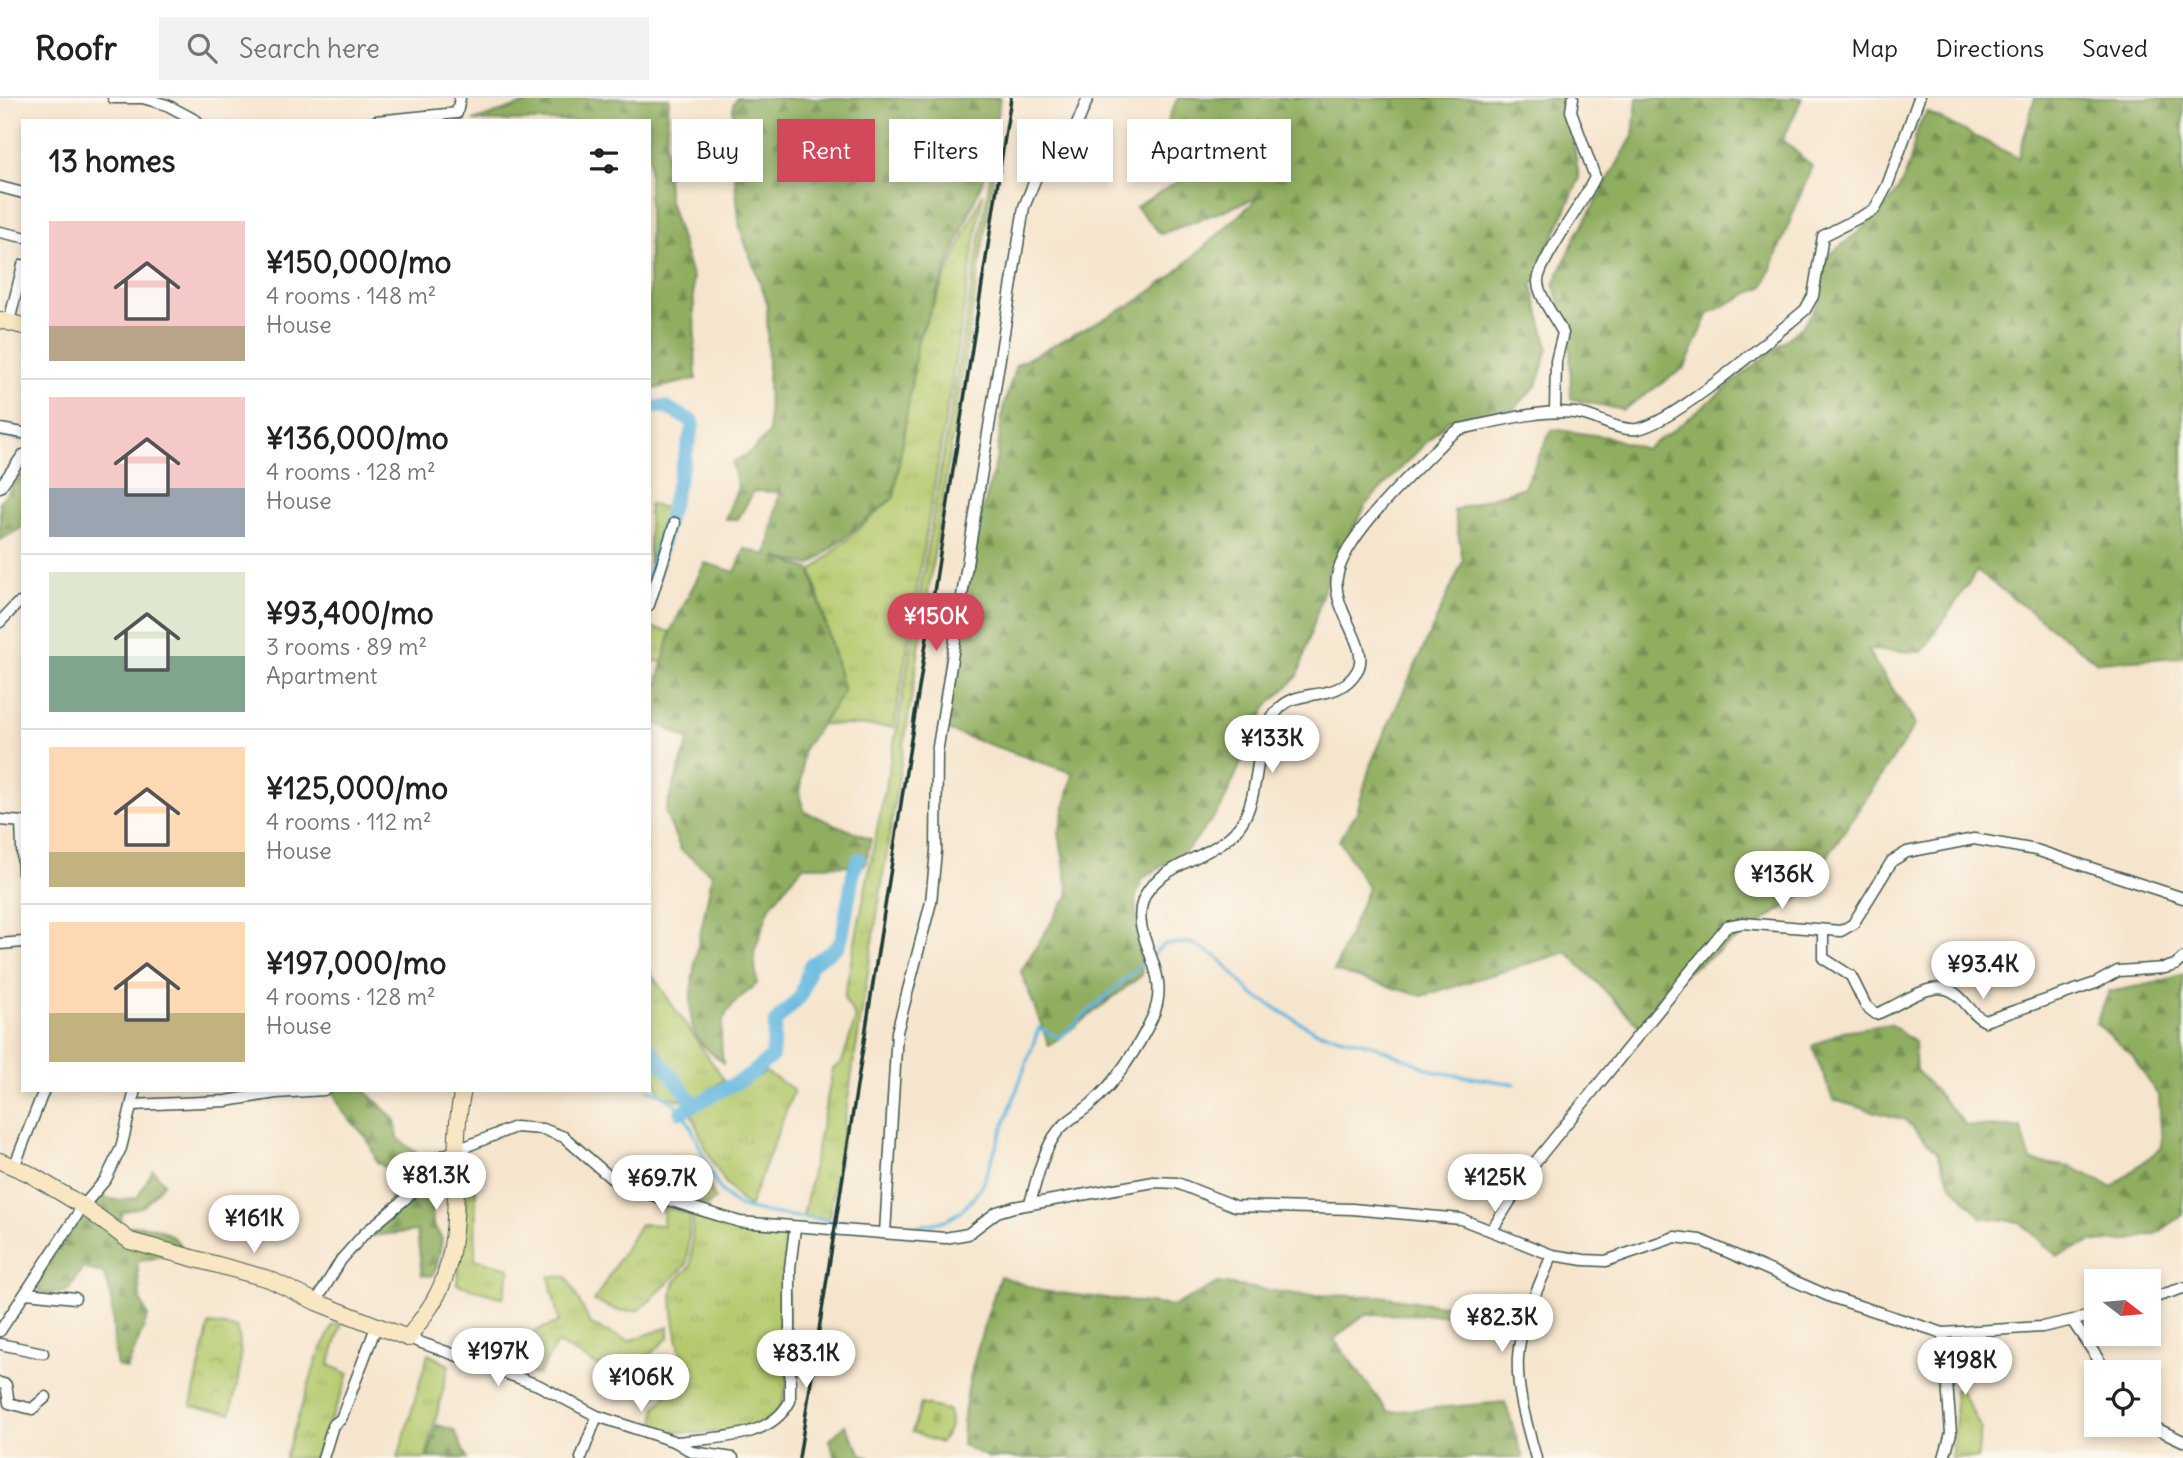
<!DOCTYPE html>
<meta charset="utf-8">
<style>
body{margin:0;font-family:Delius,sans-serif;background:#f2f2f2;color:#202124;height:100vh;display:flex;flex-direction:column;font-size:26px;white-space:nowrap}
*{box-sizing:border-box;margin:0}
p{font-size:23px;color:#757577}
.icon{flex:none;width:38px;height:38px;fill:none;stroke:currentColor;stroke-width:2;stroke-linecap:round;stroke-linejoin:round}
.map{position:relative;flex:1;overflow:hidden}
.sheet{position:absolute;left:21px;top:21px;width:630px;height:973px;display:flex;flex-direction:column;background:#fff;border-radius:0px;box-shadow:0 4px 10px #0003}
.sheet>*{flex:none}
.guide{position:absolute;left:672px;top:21px;width:665px;height:63px;display:flex;gap:14px}
.needle{width:46px;rotate:106deg}
.tools{position:absolute;left:2084px;top:1171px;display:grid;gap:14px}
.tools a{display:grid;place-items:center;width:77px;height:77px;border-radius:0px;background:#fff;box-shadow:0 4px 10px #0003;font-size:35px}
.price{position:absolute;translate:-50% -60px;padding:0 16px;border-radius:24px;background:#fff;color:#222;font-size:23px;line-height:46px;filter:drop-shadow(0 2px 4px #0008)}
.price::after{content:'';position:absolute;left:50%;top:42px;width:21px;height:16px;margin-left:-10px;background:inherit;clip-path:polygon(0 0,100% 0,50% 100%)}
.price.active{background:#d1495b;color:#fff}
ul{padding:0;list-style:none}
li{display:flex;align-items:center;gap:21px;height:175px;padding:0 28px}
li+li{border-top:2px solid #e0e0e0}
li span{display:grid;place-items:center;flex:none;width:196px;height:140px;border-radius:0px;color:#555}
li>.icon{margin-inline-start:auto}
span .icon{width:84px;height:84px;fill:#fffc;stroke-width:1}
li b{font-size:30px}
h2{display:flex;justify-content:space-between;align-items:center;height:84px;padding:0 28px;font-size:30px}
.pill{padding:0 24px;border-radius:0px;background:#fff;box-shadow:0 4px 10px #0003;font-size:24px;line-height:63px}
.pill.active{background:#d1495b;color:#fff}
header{display:flex;align-items:center;gap:42px;box-sizing:border-box;height:98px;padding:0 35px;background:#fff;border-bottom:2px solid #e0e0e0}
header strong{font-size:33px}
nav{display:flex;gap:38px;margin-inline-start:auto;font-size:24px}
.search{width:490px;height:63px;background:#f2f2f2;display:flex;align-items:center;gap:18px;box-sizing:border-box;padding:0 24px;border-radius:0px;color:#757577;font-size:26px}
.map>svg:first-child{display:block}
.grass{fill:url(#grass-tufts);stroke:#6a8451;stroke-width:2}
.forest{fill:url(#forest-firs);stroke:#58764a;stroke-width:2}
.cemetery{fill:url(#cemetery-stones);stroke:#6a8451;stroke-width:2}
.park{fill:url(#park-crowns);stroke:#6a8451;stroke-width:2}
.lines{fill:none;stroke-linecap:round;stroke-linejoin:round}
.stream{stroke:#63b7df;stroke-width:3.5}
.canal{stroke:#63b7df;stroke-width:14}
.street-casing{stroke:#3f564b;stroke-width:13}
.secondary-casing{stroke:#3f564b;stroke-width:18}
.street{stroke:#fff;stroke-width:10}
.secondary{stroke:#f9e7c3;stroke-width:16}
.rail{stroke:#1f3d34;stroke-width:3.5}
</style>
<header>
<strong>Roofr</strong>
<div class="search"><svg class="icon" aria-label="search" viewBox="0 0 24 24"><circle cx="10" cy="10" r="6"/><path d="M15 15l6 6"/></svg>Search here</div>
<nav><a>Map</a><a>Directions</a><a>Saved</a></nav>
</header>
<div class="map">
<svg width="2183" height="1360" viewBox="0 0 2183 1360">
<defs>
<pattern id="grass-tufts" width="24" height="20" patternUnits="userSpaceOnUse" patternTransform="scale(1.75)"><rect width="24" height="20" fill="#b5ca6e"/><path d="M3 7l-1-3M5 7V3M7 7l1-3M15 17l-1-3M17 17v-4M19 17l1-3" fill="none" stroke="#9bae60"/></pattern>
<pattern id="forest-firs" width="22" height="20" patternUnits="userSpaceOnUse" patternTransform="scale(1.75)"><rect width="22" height="20" fill="#90ae61"/><path d="M5 1l3.5 6h-7zM16 11l3.5 6h-7z" fill="#758f51"/></pattern>
<pattern id="cemetery-stones" width="16" height="16" patternUnits="userSpaceOnUse" patternTransform="scale(1.75)"><rect width="16" height="16" fill="#b5ca6e"/><path d="M2 7V4a2 2 0 0 1 4 0v3zM10 15v-3a2 2 0 0 1 4 0v3z" fill="#9bae60"/></pattern>
<pattern id="park-crowns" width="20" height="18" patternUnits="userSpaceOnUse" patternTransform="scale(1.75)"><rect width="20" height="18" fill="#b5ca6e"/><path d="M2 6a3 3 0 1 1 6 0M12 15a3 3 0 1 1 6 0" fill="none" stroke="#9bae60"/></pattern>
</defs>
<rect width="100%" height="100%" fill="#fbf7ec"/>
<filter id="ink" filterUnits="userSpaceOnUse"><feTurbulence type="fractalNoise" baseFrequency=".0143" numOctaves="2"/><feDisplacementMap in="SourceGraphic" scale="14" xChannelSelector="R" yChannelSelector="G"/><feConvolveMatrix kernelMatrix="1 2 1 2 8 2 1 2 1" color-interpolation-filters="sRGB"/></filter>
<filter id="wash" filterUnits="userSpaceOnUse"><feTurbulence type="fractalNoise" baseFrequency=".00686" numOctaves="4" result="noise"/><feDisplacementMap in="SourceGraphic" scale="28" xChannelSelector="R" yChannelSelector="G"/><feGaussianBlur stdDeviation="1.57" result="paint"/><feColorMatrix in="noise" values="0 0 0 0 0 0 0 0 0 0 0 0 0 0 0 0 0 1.4 0 .05"/><feComposite in="paint" operator="in"/></filter>
<g filter="url(#wash)">
<rect width="100%" height="100%" fill="#f6e5cd"/>
<g class="grass">
<polygon points="991,74 994,76 829,1121 803,1119 833,971 842,964 856,920 844,900 898,625"/>
<polygon points="983,95 894,629 821,626 844,594 812,473 894,399 918,241"/>
<polygon points="649,406 668,411 652,469 649,468"/>
<polygon points="649,529 671,534 663,564 649,562"/>
<polygon points="649,873 724,982 690,1005 661,997 649,970"/>
<path d="M766,974L794,992L749,1110C718,1085 705,1048 690,1013Z"/>
<polygon points="469,1064 476,1090 475,1161 510,1170 503,1200 457,1186"/>
<polygon points="700,1065 715,1101 707,1108 669,1094"/>
<polygon points="664,1108 690,1117 687,1166 640,1212 619,1213 594,1203 640,1126 663,1127"/>
<path d="M693,1119L731,1127L784,1134C785,1165 795,1288 780,1309C757,1342 689,1336 654,1331L656,1310L684,1274C681,1253 666,1201 675,1184C679,1178 687,1172 691,1168Z"/>
<polygon points="549,1178 567,1179 591,1227 629,1243 669,1229 669,1239 638,1268 640,1284 613,1276 557,1245 538,1277 531,1275 533,1234 559,1224"/>
<path d="M342,1225L329,1267L349,1276C339,1306 325,1330 315,1360H285L317,1261L333,1227Z"/>
<polygon points="428,1256 449,1267 426,1360 398,1360"/>
<polygon points="1959,1290 1981,1330 1977,1360 1951,1360 1956,1320 1954,1292"/>
</g>
<g class="forest">
<polygon points="530,0 669,0 666,46 668,99 693,181 696,281 649,292 649,23 473,23 527,5"/>
<path d="M737,0H1000L989,67L918,241L894,399L811,467L774,459L810,471L844,594L803,652L800,700L805,714L871,741L865,767L803,768L770,808L754,855L757,886C721,914 718,920 723,965C715,957 701,948 696,938C679,908 707,813 712,776L681,752L665,714L689,642L649,621V618L672,530L705,465L735,474L745,451L767,457L779,394L754,393L738,421H725L738,389L732,365L752,353L769,335L767,204L740,131L733,62V6Z"/>
<polygon points="1178,0 1567,0 1579,81 1532,188 1548,250 1537,287 1514,311 1448,322 1368,404 1329,474 1298,578 1266,609 1221,710 1189,750 1142,781 1135,802 1142,877 1049,948 1021,873 1069,796 1059,735 1073,675 941,630 965,480 997,359 1003,311 1016,267 1136,204 1173,177 1259,99 1161,136 1136,109 1180,82 1168,21"/>
<polygon points="1637,0 1802,0 1783,42 1812,68 1764,188 1709,215 1685,269 1623,312 1571,301 1570,234 1554,187 1574,142 1633,38"/>
<path d="M2035,0H2183V559L2097,564L1977,473L1922,554L1867,552L1916,626L1800,799L1666,888L1642,931L1567,854L1422,898L1334,873L1368,790L1339,742L1357,714L1371,665L1463,463L1454,412L1524,389L1552,331L1608,339L1645,351L1674,332L1802,229L1819,205L1825,160C1856,136 1896,110 1908,70C1915,49 1913,32 1927,14L2018,60Z"/>
<polygon points="23,375 23,429 0,442 0,404"/>
<polygon points="2183,876 2183,1117 2156,1136 2126,1143 2091,1144 2057,1158 2020,1124 1981,1119 1950,1085 1937,1054 1905,1022 1833,1002 1812,948 1843,933 1890,926 1914,943 1916,972 1966,1027 2021,1030 2031,1063 2071,1069 2112,1089 2162,1049 2159,999 2132,957 2096,925 2109,894 2155,885"/>
<polygon points="333,992 365,992 395,1022 398,1040 428,1065 433,1126 442,1141 437,1169 432,1178 422,1177 417,1133 371,1138 386,1118 396,1077 377,1064 367,1040 341,1012"/>
<path d="M153,1072L164,1085L144,1108L122,1114L120,1122L126,1129C152,1124 175,1133 187,1158L166,1157L137,1164L140,1200L148,1218L127,1271L117,1268C111,1240 116,1198 103,1175L83,1170C65,1192 77,1197 42,1195L38,1189L45,1171L96,1098L116,1102L137,1100Z"/>
<path d="M1000,1178L1041,1193L1174,1208L1218,1185L1302,1197L1380,1198L1449,1208L1466,1217L1365,1216L1334,1241L1388,1314L1505,1304L1523,1360H989L962,1347C963,1287 982,1234 1000,1178Z"/>
<polygon points="437,1327 454,1332 467,1360 428,1360"/>
<polygon points="845,1327 861,1355 870,1360 836,1360 829,1343"/>
</g>
<path class="cemetery" d="M921,1306L948,1312C952,1327 950,1334 940,1345L912,1334Z"/>
<path class="park" d="M209,1226L237,1230C245,1260 238,1286 230,1315L191,1308Z"/>
<g class="lines">
<g class="stream">
<polyline points="0,338 21,342"/>
<path d="M649,992C705,1006 695,1081 737,1107C754,1117 893,1130 917,1128C926,1127 939,1124 948,1121C963,1114 973,1101 982,1088L1039,930L1059,940L1165,846L1191,845L1219,860L1252,896L1314,933L1373,947L1436,974L1515,986"/>
</g>
<g class="canal">
<polyline points="649,309 665,309 692,323 693,328 651,485"/>
<polyline points="649,949 695,1007"/>
<polyline points="681,1014 749,978 772,958 775,924 801,898 810,867 838,848 842,839 854,772 859,761"/>
</g>
</g>
</g>
<g filter="url(#ink)">
<g class="lines">
<defs>
<g id="street">
<polyline points="113,0 143,0 167,7 197,23"/>
<polyline points="376,23 457,15 460,0"/>
<polyline points="0,89 23,95"/>
<polyline points="0,134 23,139"/>
<polyline points="9,224 23,167"/>
<path d="M1555,314L1556,263L1563,235C1556,221 1540,201 1538,185C1536,167 1585,103 1595,79L1571,13L1573,0"/>
<polyline points="0,331 23,335"/>
<polyline points="0,389 23,357"/>
<polyline points="649,507 675,425"/>
<polyline points="0,524 17,506 23,504"/>
<polyline points="0,722 23,724"/>
<polyline points="21,724 23,775"/>
<path d="M1823,834V860L1851,878L1866,908L1876,916C1898,909 1931,880 1953,894C1966,902 1971,917 1985,923L2096,885L2118,873L2165,870L2175,867L2183,860"/>
<polyline points="0,846 23,844"/>
<polyline points="132,1007 226,1003 276,995 324,992"/>
<polyline points="14,1069 44,992"/>
<path d="M1030,1106C1036,1083 1043,1052 1058,1033C1067,1022 1081,1015 1091,1006C1116,984 1138,950 1152,920C1175,872 1129,842 1143,802C1155,767 1215,760 1238,730C1264,698 1250,641 1279,611C1300,588 1337,606 1357,573C1372,550 1331,512 1337,479C1345,434 1417,372 1448,339L1460,331C1496,324 1539,311 1575,315C1596,317 1615,333 1637,331C1673,326 1773,238 1805,212L1813,198L1823,138L1874,112L1887,88L1919,0"/>
<polyline points="1492,1132 1532,1068 1727,828 1743,825 1841,833 1853,826 1892,763 1907,754 1974,741 2036,752 2183,800"/>
<polyline points="885,1135 897,934 931,804 936,753 937,655 1024,109 1039,72 1073,36 1088,0"/>
<polyline points="26,1195 75,1200"/>
<polyline points="2149,1201 2183,1190"/>
<polyline points="316,1204 341,1162 364,1136 418,1090 432,1062 515,1029 543,1031 564,1039 611,1080 629,1090 740,1124 945,1140 968,1136 997,1114 1014,1109 1154,1084 1177,1085 1235,1108 1352,1111 1461,1121 1552,1157 1584,1162 1606,1163 1675,1139 1700,1142 1831,1199 1943,1235 2042,1229 2096,1217"/>
<polyline points="2073,1224 2107,1274"/>
<polyline points="0,1233 83,1108 106,1081 121,1050 135,992"/>
<polyline points="1943,1235 1951,1335 1944,1360"/>
<polyline points="408,1240 538,1287 597,1318 676,1344 692,1354 733,1360"/>
<polyline points="0,1246 43,1255"/>
<polyline points="0,1285 6,1287 9,1305 32,1311 46,1299"/>
<polyline points="2147,1326 2183,1343"/>
<path d="M676,1344C715,1339 770,1342 790,1303V1170L795,1130"/>
<polyline points="323,1360 333,1327 341,1321 376,1229"/>
<polyline points="581,1360 597,1318"/>
<path d="M1536,1360C1527,1327 1516,1293 1518,1259C1520,1224 1539,1189 1552,1157"/>
</g>
<g id="secondary">
<polyline points="0,222 23,228"/>
<path d="M0,1063L28,1075L83,1108L130,1143L269,1181L316,1204L408,1240C423,1219 439,1200 446,1175C464,1116 449,1052 463,992"/>
</g>
</defs>
<use href="#street" class="street-casing"/>
<use href="#secondary" class="secondary-casing"/>
<use href="#street" class="street"/>
<use href="#secondary" class="secondary"/>
<polyline class="rail" points="799,1360 1011,0"/>
</g>
</g>
</svg>
<div class="tools">
<a><svg class="needle" viewBox="-14 -14 28 28"><path d="M0-13l5 13h-10z" fill="#e53935"/><path d="M0 13l5-13h-10z" fill="#757577"/></svg></a>
<a><svg class="icon" aria-label="locate" viewBox="0 0 24 24"><circle cx="12" cy="12" r="6"/><path d="M12 2v4M12 18v4M2 12h4M18 12h4"/></svg></a>
</div>
<b class="price active" style="left:936px;top:555px">¥150K</b>
<b class="price" style="left:1272px;top:677px">¥133K</b>
<b class="price" style="left:1782px;top:813px">¥136K</b>
<b class="price" style="left:1983px;top:903px">¥93.4K</b>
<b class="price" style="left:436px;top:1114px">¥81.3K</b>
<b class="price" style="left:1495px;top:1116px">¥125K</b>
<b class="price" style="left:662px;top:1117px">¥69.7K</b>
<b class="price" style="left:254px;top:1157px">¥161K</b>
<b class="price" style="left:1502px;top:1256px">¥82.3K</b>
<b class="price" style="left:498px;top:1290px">¥197K</b>
<b class="price" style="left:806px;top:1292px">¥83.1K</b>
<b class="price" style="left:1965px;top:1299px">¥198K</b>
<b class="price" style="left:641px;top:1316px">¥106K</b>
<div class="guide">
<a class="pill">Buy</a>
<a class="pill active">Rent</a>
<a class="pill">Filters</a>
<a class="pill">New</a>
<a class="pill">Apartment</a>
</div>
<section class="sheet">
<h2>13 homes<svg class="icon" aria-label="filters" viewBox="0 0 24 24"><path d="M4 7h16M4 17h16"/><circle cx="9" cy="7" r="2"/><circle cx="15" cy="17" r="2"/></svg></h2>
<ul>
<li><span style="background:linear-gradient(#f6c9c9 75%,#b9a48a 0)"><svg class="icon" aria-label="home" viewBox="0 0 24 24"><path d="M3 11l9-7 9 7M6 9v11h12V9"/></svg></span><div><b>¥150,000/mo</b><p>4 rooms · 148 m²</p><p>House</p></div></li>
<li><span style="background:linear-gradient(#f6c9c9 65%,#9aa5b1 0)"><svg class="icon" aria-label="home" viewBox="0 0 24 24"><path d="M3 11l9-7 9 7M6 9v11h12V9"/></svg></span><div><b>¥136,000/mo</b><p>4 rooms · 128 m²</p><p>House</p></div></li>
<li><span style="background:linear-gradient(#dfe7d0 60%,#7fa58c 0)"><svg class="icon" aria-label="home" viewBox="0 0 24 24"><path d="M3 11l9-7 9 7M6 9v11h12V9"/></svg></span><div><b>¥93,400/mo</b><p>3 rooms · 89 m²</p><p>Apartment</p></div></li>
<li><span style="background:linear-gradient(#ffd9b3 75%,#c2b280 0)"><svg class="icon" aria-label="home" viewBox="0 0 24 24"><path d="M3 11l9-7 9 7M6 9v11h12V9"/></svg></span><div><b>¥125,000/mo</b><p>4 rooms · 112 m²</p><p>House</p></div></li>
<li><span style="background:linear-gradient(#ffd9b3 65%,#c2b280 0)"><svg class="icon" aria-label="home" viewBox="0 0 24 24"><path d="M3 11l9-7 9 7M6 9v11h12V9"/></svg></span><div><b>¥197,000/mo</b><p>4 rooms · 128 m²</p><p>House</p></div></li>
</ul>
</section>
</div>
